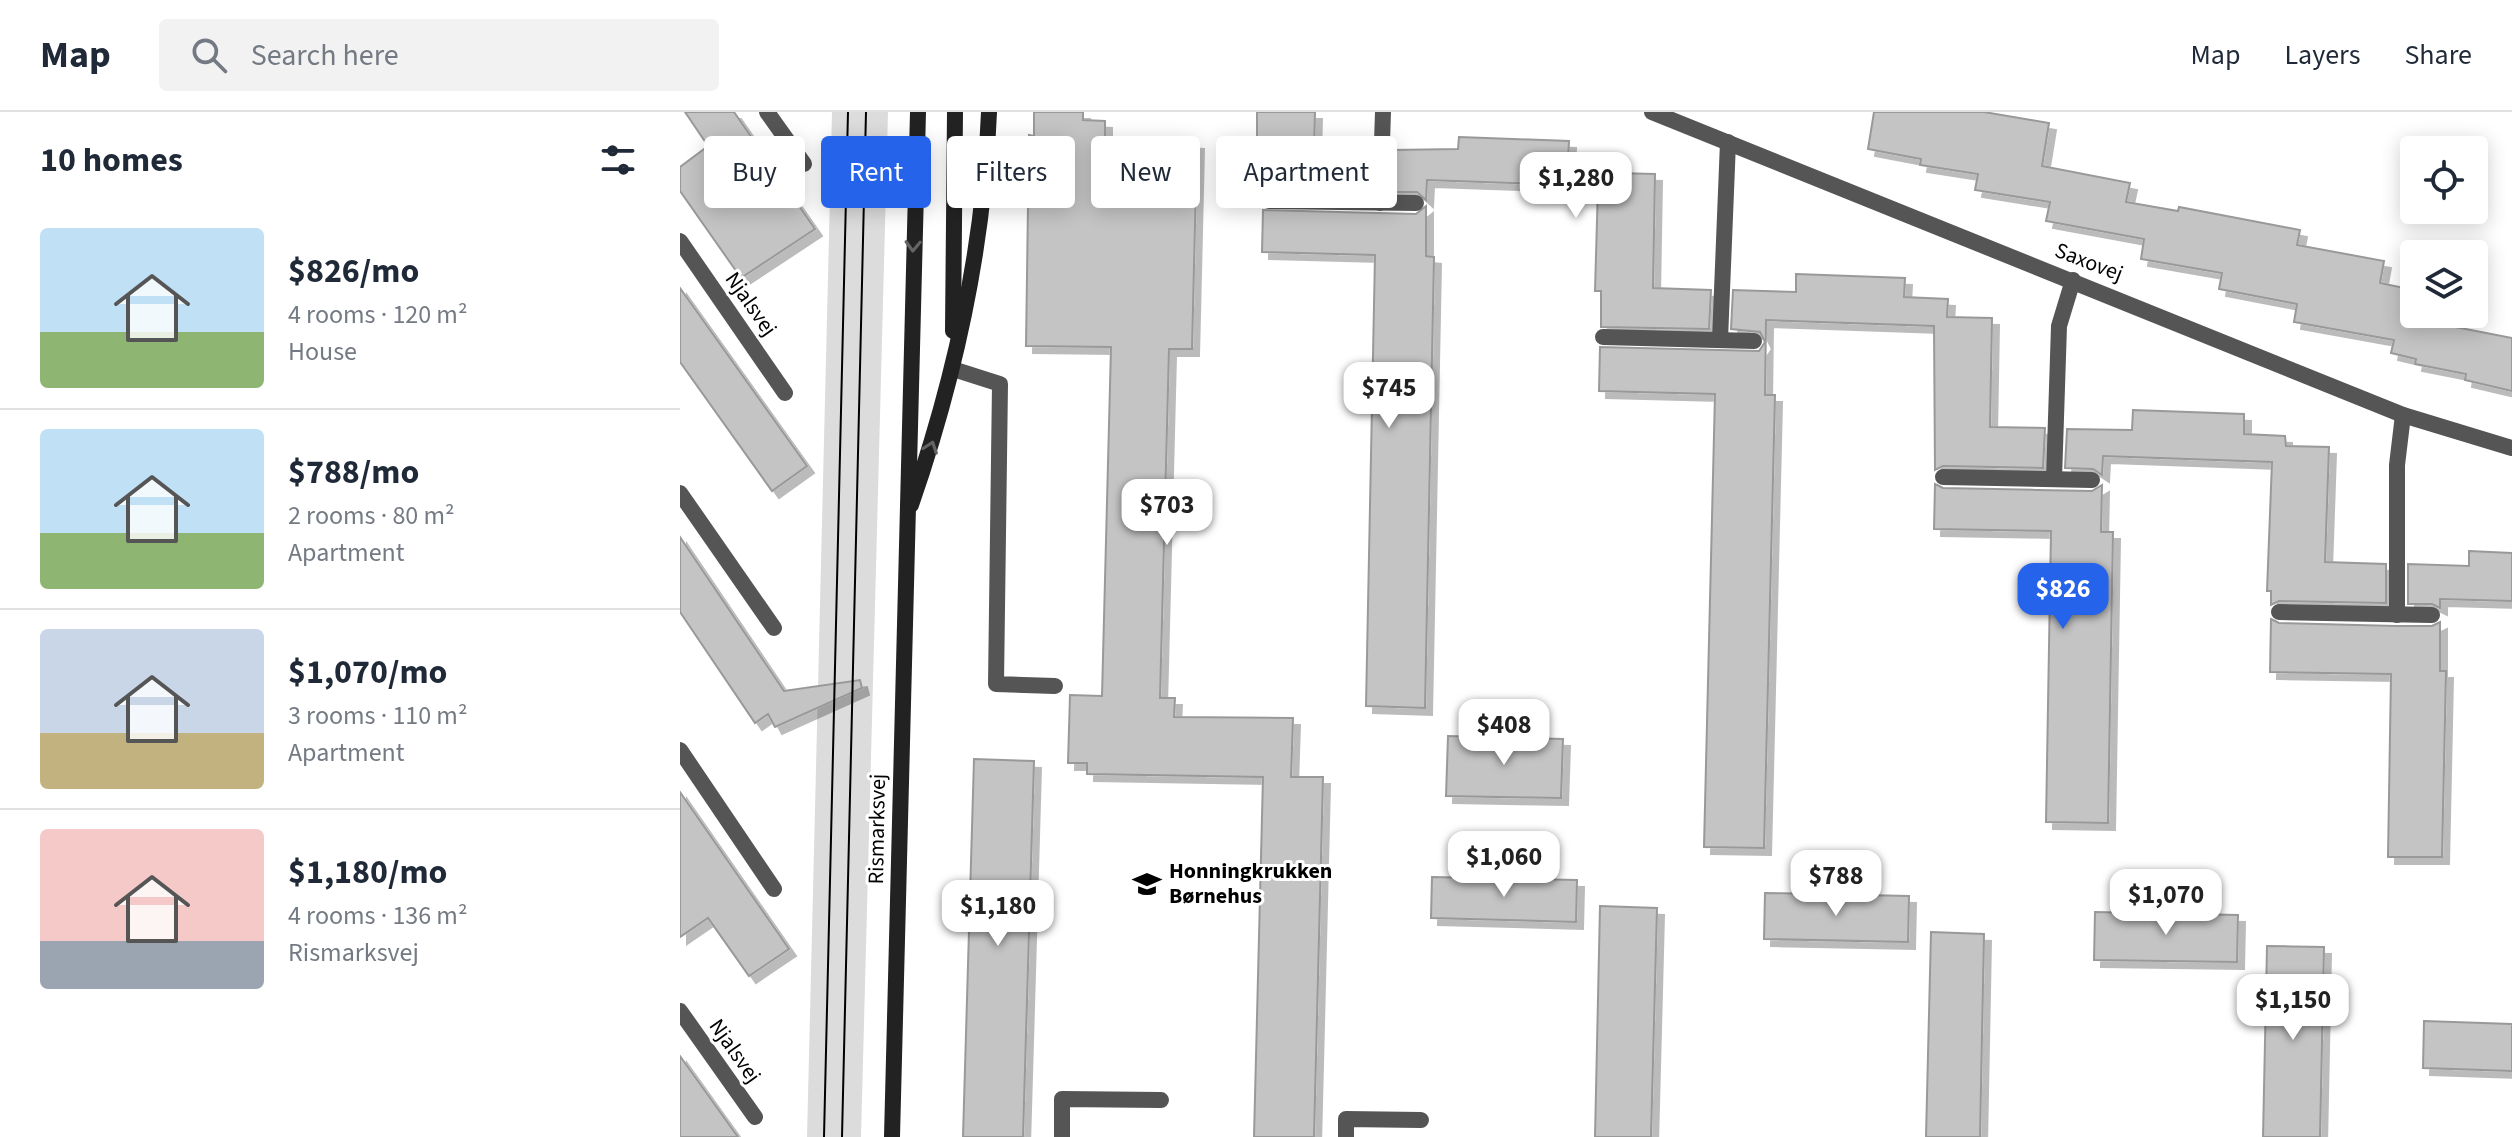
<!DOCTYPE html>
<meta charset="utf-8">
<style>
body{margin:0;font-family:"Source Sans 3",sans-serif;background:#f2f2f3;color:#1f2937;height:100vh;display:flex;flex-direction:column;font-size:30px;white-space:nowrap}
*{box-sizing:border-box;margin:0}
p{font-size:26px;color:#747a83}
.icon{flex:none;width:44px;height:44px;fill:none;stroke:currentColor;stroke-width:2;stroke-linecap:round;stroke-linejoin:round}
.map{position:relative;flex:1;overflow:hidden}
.side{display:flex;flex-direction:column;background:#fff;width:680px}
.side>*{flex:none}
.guide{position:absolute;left:24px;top:24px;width:760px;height:72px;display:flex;gap:16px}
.tools{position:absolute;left:1720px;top:24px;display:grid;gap:16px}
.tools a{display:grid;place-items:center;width:88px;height:88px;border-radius:8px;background:#fff;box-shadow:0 4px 20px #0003;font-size:40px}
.price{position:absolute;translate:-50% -68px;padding:0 18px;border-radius:16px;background:#fff;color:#222;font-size:26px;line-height:52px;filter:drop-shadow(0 2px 4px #0008)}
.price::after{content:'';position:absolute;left:50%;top:48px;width:24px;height:18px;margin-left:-12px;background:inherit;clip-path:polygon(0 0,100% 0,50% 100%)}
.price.current{background:#2563eb;color:#fff}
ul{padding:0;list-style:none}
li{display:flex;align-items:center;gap:24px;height:200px;padding:0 40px}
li+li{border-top:2px solid #e0e1e3}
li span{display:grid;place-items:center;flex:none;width:224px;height:160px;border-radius:8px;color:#555}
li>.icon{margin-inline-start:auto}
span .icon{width:96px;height:96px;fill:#fffc;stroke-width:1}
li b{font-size:34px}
h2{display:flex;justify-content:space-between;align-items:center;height:96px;padding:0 40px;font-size:34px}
.tag{padding:0 28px;border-radius:8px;background:#fff;box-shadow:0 4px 20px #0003;font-size:28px;line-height:72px}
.tag.current{background:#2563eb;color:#fff}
header{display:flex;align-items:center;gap:48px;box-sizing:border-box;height:112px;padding:0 40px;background:#fff;border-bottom:2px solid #e0e1e3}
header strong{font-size:38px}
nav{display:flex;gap:44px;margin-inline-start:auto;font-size:28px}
.search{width:560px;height:72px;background:#f2f2f3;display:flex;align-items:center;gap:20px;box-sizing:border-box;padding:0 28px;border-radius:8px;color:#747a83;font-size:30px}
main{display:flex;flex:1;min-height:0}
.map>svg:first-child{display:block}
.green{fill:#dcdcdc}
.building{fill:#c4c4c4;stroke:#999;stroke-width:2;filter:url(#shadow)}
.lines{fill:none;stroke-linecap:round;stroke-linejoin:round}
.service{stroke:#555;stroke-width:16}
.minor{stroke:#555;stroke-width:16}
.secondary{stroke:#222;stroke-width:16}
.tram{stroke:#000;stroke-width:2}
.oneway{stroke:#646464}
.labels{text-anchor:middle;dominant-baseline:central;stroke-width:6;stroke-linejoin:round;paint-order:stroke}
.street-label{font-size:22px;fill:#000;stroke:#fff}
.poi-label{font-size:22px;font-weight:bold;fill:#000;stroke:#fff;text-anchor:start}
</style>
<header>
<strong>Map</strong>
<div class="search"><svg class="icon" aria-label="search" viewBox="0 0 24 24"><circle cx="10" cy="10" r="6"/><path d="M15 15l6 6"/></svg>Search here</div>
<nav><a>Map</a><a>Layers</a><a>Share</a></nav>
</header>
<main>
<section class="side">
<h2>10 homes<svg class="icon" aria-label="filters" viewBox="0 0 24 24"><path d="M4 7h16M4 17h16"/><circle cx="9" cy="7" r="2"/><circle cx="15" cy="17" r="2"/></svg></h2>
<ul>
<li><span style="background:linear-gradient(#bfe0f5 65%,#8fb573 0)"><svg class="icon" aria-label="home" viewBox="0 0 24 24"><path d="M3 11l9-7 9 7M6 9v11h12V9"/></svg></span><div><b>$826/mo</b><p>4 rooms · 120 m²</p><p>House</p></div></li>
<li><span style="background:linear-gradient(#bfe0f5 65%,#8fb573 0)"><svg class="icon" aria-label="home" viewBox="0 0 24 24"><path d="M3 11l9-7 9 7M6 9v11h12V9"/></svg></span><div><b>$788/mo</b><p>2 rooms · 80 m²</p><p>Apartment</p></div></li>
<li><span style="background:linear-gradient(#c9d6e8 65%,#c2b280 0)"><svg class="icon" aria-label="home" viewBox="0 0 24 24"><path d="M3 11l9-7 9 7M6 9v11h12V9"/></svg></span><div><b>$1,070/mo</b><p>3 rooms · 110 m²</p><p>Apartment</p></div></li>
<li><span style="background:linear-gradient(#f6c9c9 70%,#9aa5b1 0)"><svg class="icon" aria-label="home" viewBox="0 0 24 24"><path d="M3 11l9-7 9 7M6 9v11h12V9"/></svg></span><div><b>$1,180/mo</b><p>4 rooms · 136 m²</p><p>Rismarksvej</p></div></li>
</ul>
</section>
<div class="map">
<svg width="1832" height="1025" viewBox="0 0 1832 1025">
<defs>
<filter id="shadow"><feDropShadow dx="7" dy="7" stdDeviation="0" flood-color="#0004"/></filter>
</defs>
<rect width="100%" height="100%" fill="#fff"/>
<polygon class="green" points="152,0 208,0 181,1025 127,1025"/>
<g class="building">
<polygon points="5,0 54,0 135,117 61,166 0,79 0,55 28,34"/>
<polygon points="354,0 403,0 403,8 425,9 425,26 517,30 512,237 489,237 480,586 495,586 494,605 613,606 611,665 643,665 634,1025 574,1025 583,665 407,662 407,651 388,651 390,583 422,584 431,235 346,234 349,23 354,24"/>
<polygon points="577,0 635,0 634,37 691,38 689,79 583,80 582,41 577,41"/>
<polygon points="1194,0 1304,0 1369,11 1362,54 1450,71 1446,90 1498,99 1499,95 1620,118 1617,133 1704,149 1700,171 1734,178 1734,202 1767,202 1765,213 1832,226 1832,279 1785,268 1786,262 1735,252 1736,247 1711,241 1714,228 1614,210 1617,192 1539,177 1542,161 1461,147 1464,127 1366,109 1370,90 1295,78 1298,62 1240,53 1241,47 1188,37"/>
<polygon points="779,25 889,29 888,47 934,48 934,61 975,62 973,176 1031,178 1029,217 921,215 921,179 915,179 918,74 747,68 746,88 737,80 711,80 713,38 778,37"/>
<polygon points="746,94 746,144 754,145 745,596 686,594 695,143 582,140 583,98 736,102"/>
<polygon points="1116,162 1225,166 1224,185 1268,187 1267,205 1312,206 1310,315 1365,316 1363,356 1263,354 1255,358 1254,214 1086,208 1085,283 1095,283 1084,736 1024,735 1035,282 919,279 920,235 1079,239 1085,230 1080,220 1051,217 1053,178 1116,180"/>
<polygon points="0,176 127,354 92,379 0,250"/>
<polygon points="1453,298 1564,302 1564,322 1605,324 1606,334 1649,335 1645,450 1706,452 1706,491 1599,489 1591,493 1591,479 1587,479 1592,350 1423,344 1422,363 1413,357 1385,356 1387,317 1452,318"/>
<polygon points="1255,372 1263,376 1412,379 1422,373 1421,420 1433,420 1428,711 1366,710 1371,419 1254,417"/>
<polygon points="0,425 104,579 180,568 182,576 95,615 88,602 75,611 0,500"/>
<polygon points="1789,439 1832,441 1832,489 1760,487 1760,496 1752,492 1728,492 1728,452 1789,454"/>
<polygon points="1591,507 1599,511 1716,514 1752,514 1760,510 1760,559 1766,559 1762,745 1708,745 1711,562 1590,560"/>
<polygon points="768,624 883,627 881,686 766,684"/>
<polygon points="294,647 354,649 343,1025 283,1025"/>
<polygon points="0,680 109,837 69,864 28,806 0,825"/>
<polygon points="752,765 897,768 896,810 751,806"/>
<polygon points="1085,781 1229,784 1228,830 1084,827"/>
<polygon points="920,794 977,796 971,1025 915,1025"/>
<polygon points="1415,800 1558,803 1557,850 1414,848"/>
<polygon points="1251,820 1304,822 1300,1025 1246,1025"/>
<polygon points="1587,834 1644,835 1640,1025 1583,1025"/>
<polygon points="1744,909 1832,912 1832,959 1743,956"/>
<polygon points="0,944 58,1025 0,1025"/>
</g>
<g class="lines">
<g class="service">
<polyline points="589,89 736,91"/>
<polyline points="700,91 703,0"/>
<polyline points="923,225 1074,229"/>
<polyline points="1040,228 1048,30"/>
<polyline points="273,257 320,272 316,572 375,574"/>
<polyline points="1263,365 1412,368"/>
<polyline points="1374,367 1379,214 1393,168"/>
<polyline points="1599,500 1752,503"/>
<polyline points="1717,503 1717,353 1723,303"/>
<polyline points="382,1025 382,987 481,988"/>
<polyline points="666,1025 666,1007 741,1008"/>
</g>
<g class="minor">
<polyline points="87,0 124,52"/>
<polyline points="972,0 1723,303 1832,336"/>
<polyline points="0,129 105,281"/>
<polyline points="0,381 94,516"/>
<polyline points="0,638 94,777"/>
<polyline points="0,899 75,1005"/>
</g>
<g class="secondary">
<polyline points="273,219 275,0"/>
<path d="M231,393C275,266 304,134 309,0"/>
<polyline points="212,1025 238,0"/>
</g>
<g class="tram">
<polyline points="144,1025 168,0"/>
<polyline points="162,1025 186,0"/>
</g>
</g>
<defs><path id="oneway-chevron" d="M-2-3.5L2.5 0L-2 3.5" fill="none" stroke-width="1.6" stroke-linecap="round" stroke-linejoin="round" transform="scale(2)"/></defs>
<g class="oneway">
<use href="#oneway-chevron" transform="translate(233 134) rotate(92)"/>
<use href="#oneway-chevron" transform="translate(251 335) rotate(-71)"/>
</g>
<defs>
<symbol id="school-bare" viewBox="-9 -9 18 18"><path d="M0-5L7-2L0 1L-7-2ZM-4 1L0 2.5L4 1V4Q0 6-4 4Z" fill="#000" stroke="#fff" stroke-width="2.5" paint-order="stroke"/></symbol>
</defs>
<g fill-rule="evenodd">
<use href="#school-bare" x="447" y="752" width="40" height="40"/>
</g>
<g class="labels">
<g class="street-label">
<text transform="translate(1409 150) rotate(21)">Saxovej</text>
<text transform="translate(71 192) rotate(55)">Njalsvej</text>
<text transform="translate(197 717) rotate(-89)">Rismarksvej</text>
<text transform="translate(55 939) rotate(55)">Njalsvej</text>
</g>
<g class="poi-label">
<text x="489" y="759">Honningkrukken<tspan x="489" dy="25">Børnehus</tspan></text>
</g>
</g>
</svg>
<div class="tools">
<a><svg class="icon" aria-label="locate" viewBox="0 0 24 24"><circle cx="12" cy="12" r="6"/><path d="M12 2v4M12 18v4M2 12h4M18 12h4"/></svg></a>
<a><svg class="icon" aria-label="layers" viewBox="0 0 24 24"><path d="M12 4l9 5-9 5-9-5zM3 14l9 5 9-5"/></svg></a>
</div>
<b class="price" style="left:896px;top:108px">$1,280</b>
<b class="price" style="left:709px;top:318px">$745</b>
<b class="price" style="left:487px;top:435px">$703</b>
<b class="price current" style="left:1383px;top:519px">$826</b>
<b class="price" style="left:824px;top:655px">$408</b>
<b class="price" style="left:824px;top:787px">$1,060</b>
<b class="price" style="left:1156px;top:806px">$788</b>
<b class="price" style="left:1486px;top:825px">$1,070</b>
<b class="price" style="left:318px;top:836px">$1,180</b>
<b class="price" style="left:1613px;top:930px">$1,150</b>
<div class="guide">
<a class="tag">Buy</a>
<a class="tag current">Rent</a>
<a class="tag">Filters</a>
<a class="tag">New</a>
<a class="tag">Apartment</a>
</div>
</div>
</main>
